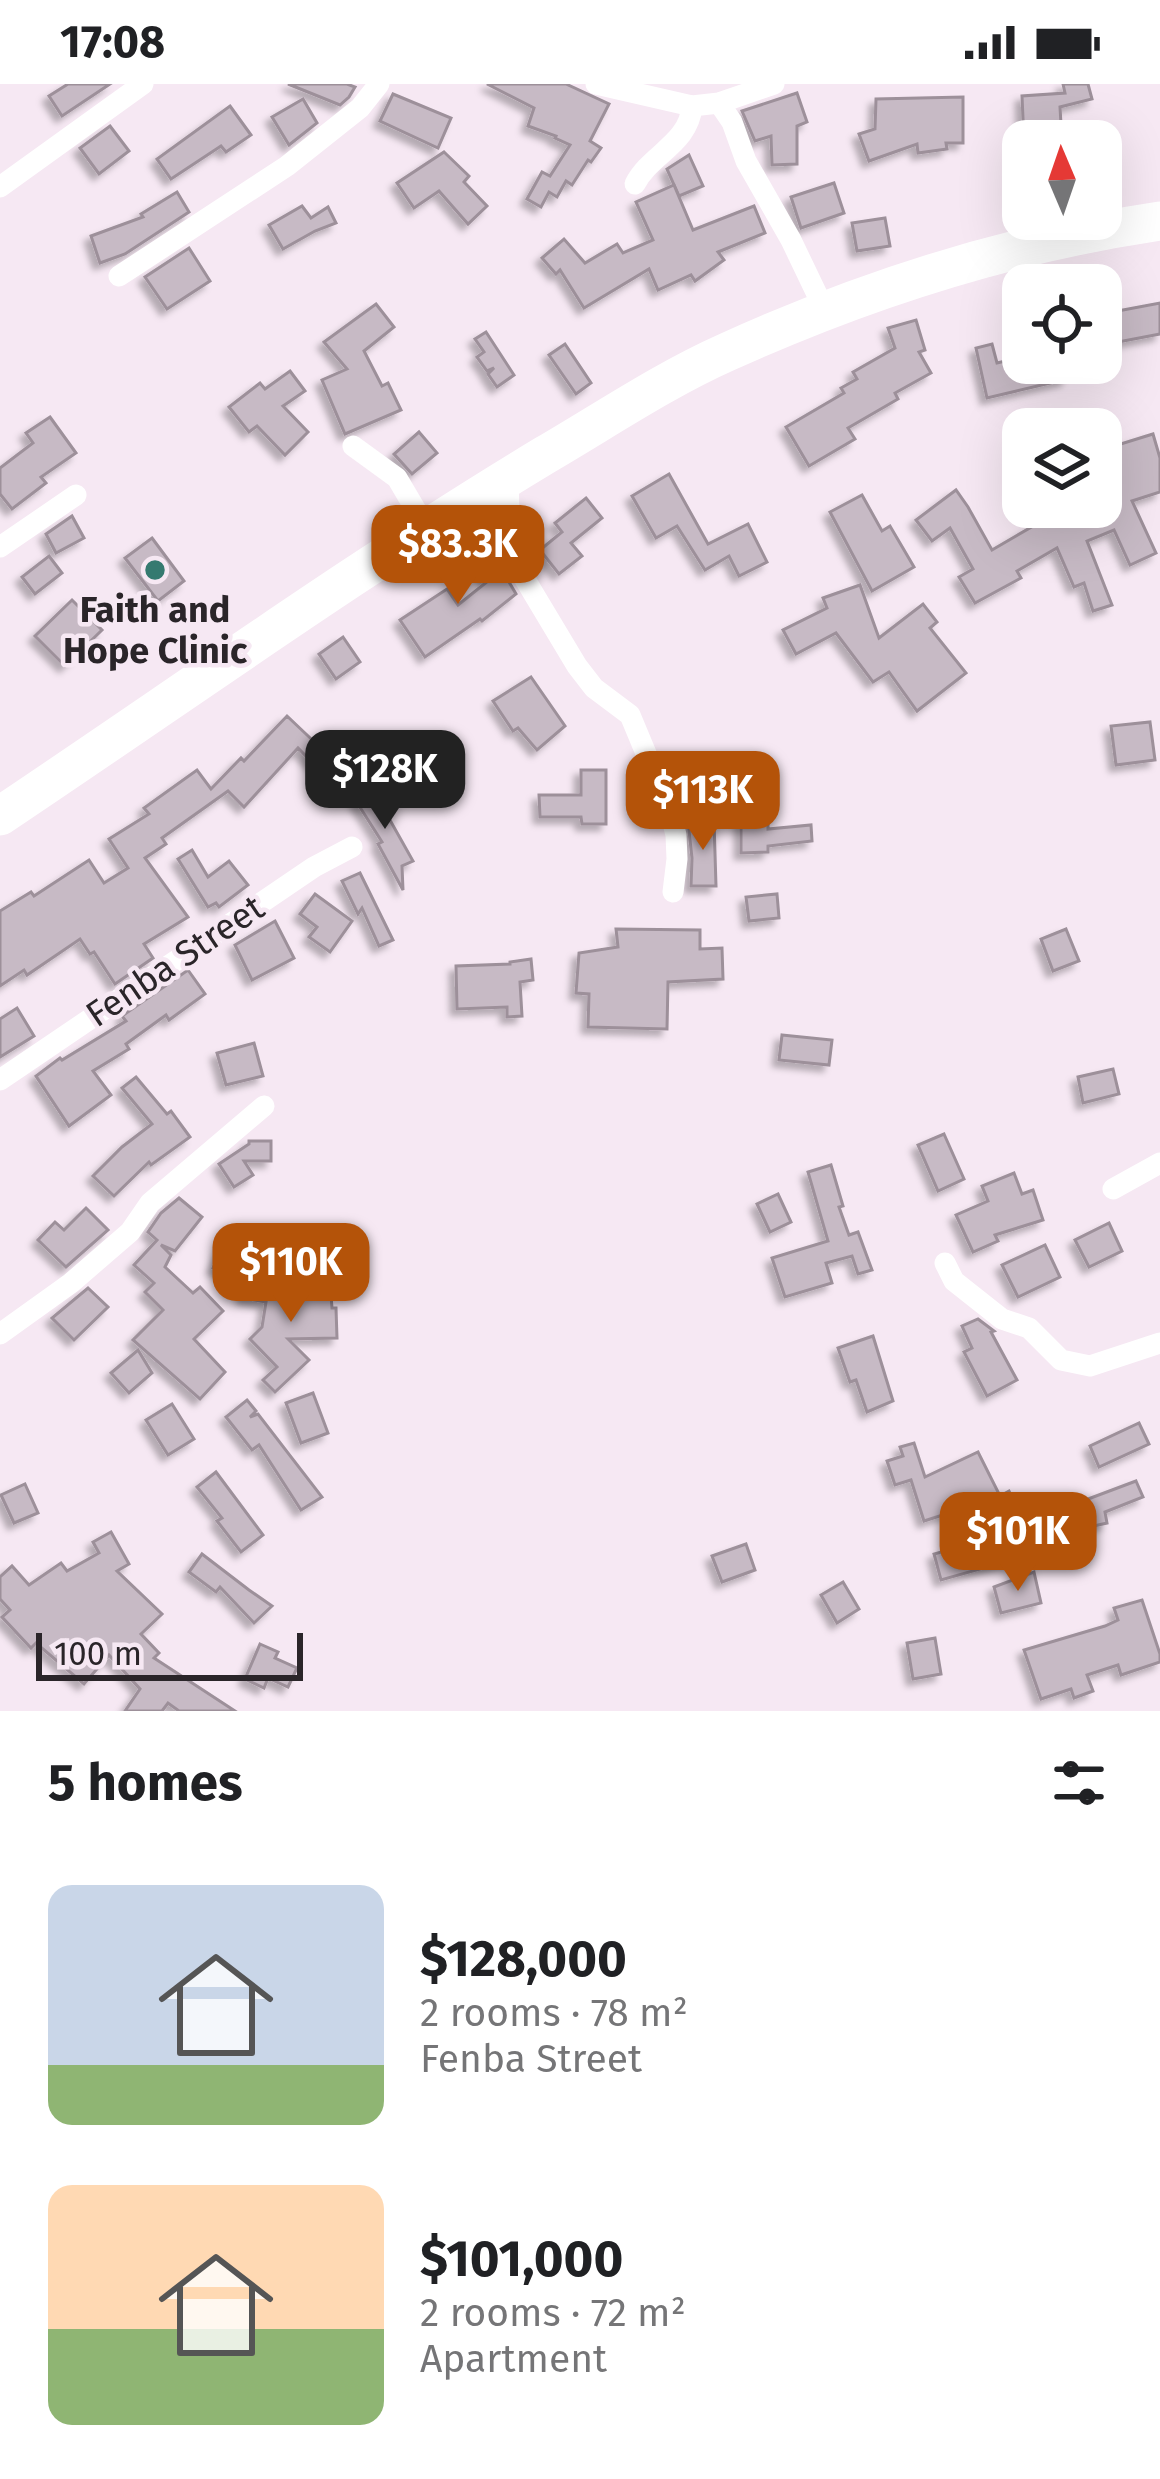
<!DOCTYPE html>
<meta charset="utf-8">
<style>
body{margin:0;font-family:"Fira Sans",sans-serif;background:#f2f2f2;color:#202124;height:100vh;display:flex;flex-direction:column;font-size:45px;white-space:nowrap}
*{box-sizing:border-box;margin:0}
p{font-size:39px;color:#757577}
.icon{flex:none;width:66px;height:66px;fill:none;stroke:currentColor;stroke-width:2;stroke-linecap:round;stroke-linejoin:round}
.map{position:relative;height:1627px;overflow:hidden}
.sheet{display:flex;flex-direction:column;background:#fff;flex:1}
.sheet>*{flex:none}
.needle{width:78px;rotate:358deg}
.tools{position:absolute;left:1002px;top:36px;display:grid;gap:24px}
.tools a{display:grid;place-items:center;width:120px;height:120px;border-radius:24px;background:#fff;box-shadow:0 12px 48px #0002;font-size:60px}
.scale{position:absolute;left:36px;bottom:30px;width:267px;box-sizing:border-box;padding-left:12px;border:6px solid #2a2529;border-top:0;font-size:33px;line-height:42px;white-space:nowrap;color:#2a2529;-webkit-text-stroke:9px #f6e8f3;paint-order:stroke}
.price{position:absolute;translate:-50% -102px;padding:0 27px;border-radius:24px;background:#b45309;color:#fff;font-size:39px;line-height:78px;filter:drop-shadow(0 3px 6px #0008)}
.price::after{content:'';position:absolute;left:50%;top:72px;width:36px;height:27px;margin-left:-18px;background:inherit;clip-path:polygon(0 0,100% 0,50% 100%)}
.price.active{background:#222;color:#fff}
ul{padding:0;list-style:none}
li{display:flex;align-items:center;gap:36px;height:300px;padding:0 48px}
li span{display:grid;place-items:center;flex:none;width:336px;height:240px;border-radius:24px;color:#555}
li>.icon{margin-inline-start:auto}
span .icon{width:144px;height:144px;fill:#fffc;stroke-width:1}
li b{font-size:51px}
h2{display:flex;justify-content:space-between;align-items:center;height:144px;padding:0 48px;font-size:51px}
.status{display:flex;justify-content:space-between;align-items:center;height:84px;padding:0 60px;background:#fff;direction:ltr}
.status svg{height:33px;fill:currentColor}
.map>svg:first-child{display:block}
.building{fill:#c7bac5;stroke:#9d909a;stroke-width:3;filter:url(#shadow)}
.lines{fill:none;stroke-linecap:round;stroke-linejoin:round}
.street{stroke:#fff;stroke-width:21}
.highway{stroke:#fff;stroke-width:39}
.poi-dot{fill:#357a70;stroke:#f6e8f3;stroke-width:4.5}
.labels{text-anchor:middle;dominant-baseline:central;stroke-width:9;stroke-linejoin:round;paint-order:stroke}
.poi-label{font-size:36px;font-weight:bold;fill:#2a2529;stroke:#f6e8f3}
.street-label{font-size:36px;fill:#2a2529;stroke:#f6e8f3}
</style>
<div class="status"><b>17:08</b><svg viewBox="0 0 49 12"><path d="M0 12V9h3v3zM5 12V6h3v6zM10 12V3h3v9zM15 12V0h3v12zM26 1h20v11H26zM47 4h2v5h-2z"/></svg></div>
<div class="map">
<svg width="1160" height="1627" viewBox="0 0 1160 1627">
<defs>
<filter id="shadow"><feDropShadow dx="-6" dy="6" stdDeviation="3" flood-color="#0004"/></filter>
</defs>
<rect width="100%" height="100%" fill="#f6e8f3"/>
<g class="building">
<polygon points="68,0 110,0 62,32 49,12"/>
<polygon points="288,0 347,0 355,3 349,13 340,21"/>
<polygon points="487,0 566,0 609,20 590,57 601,64 591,78 588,76 572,101 566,97 557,113 549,108 541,123 527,115 542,88 550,92 570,61 555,54 556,52 528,42 534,24"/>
<polygon points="1063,0 1088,0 1092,15 1060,23 1062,57 1024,57 1022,12 1065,9"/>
<polygon points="797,9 807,38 797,42 797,80 772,81 771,52 755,57 742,27"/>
<polygon points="393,10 451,34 438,64 380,37"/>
<polygon points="963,13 963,59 946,59 947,65 918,69 917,60 869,77 859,50 875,45 876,15"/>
<polygon points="303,15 317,39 289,61 272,33"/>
<polygon points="230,22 251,51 226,68 221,62 171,95 157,75"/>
<polygon points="110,42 129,67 99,90 80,64"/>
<polygon points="444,68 469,92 464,98 487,122 468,140 439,107 414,124 397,99"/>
<polygon points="689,71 703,102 679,112 667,85"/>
<polygon points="834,99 844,129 801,144 791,113"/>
<polygon points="674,101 693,146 754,122 765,149 718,168 724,176 695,197 691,191 658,206 649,185 584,224 560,186 556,190 542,174 564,155 585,179 617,160 623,169 653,156 636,118"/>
<polygon points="177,108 189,128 125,170 100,179 91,152 143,133 141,130"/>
<polygon points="302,122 311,134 328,123 336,139 315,147 283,165 269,141"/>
<polygon points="885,134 890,162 857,167 852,139"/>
<polygon points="189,164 210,197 167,225 145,193"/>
<polygon points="1160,219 1160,250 1113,259 1107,229"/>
<polygon points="376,220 394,243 364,267 382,302 388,299 401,326 345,350 322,296 347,285 324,258"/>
<polygon points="916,236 925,266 919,268 931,289 895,309 898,315 848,344 855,355 809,382 786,343 844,309 841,304 857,295 853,288 895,264 888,244"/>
<polygon points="486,248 514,291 497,303 488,290 494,284 487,287 477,273 484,268 475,255"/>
<polygon points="565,260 591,299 576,310 549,271"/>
<polygon points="992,260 997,279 1023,273 1023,279 1064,279 1067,295 987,314 976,264"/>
<polygon points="290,287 305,307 283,322 308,348 285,371 257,342 249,348 229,323 260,299 265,305"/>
<polygon points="50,333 76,369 41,393 46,399 12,425 0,410 0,384 33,359 26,349"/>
<polygon points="419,348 437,369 412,390 394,370"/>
<polygon points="1153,350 1160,374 1160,408 1132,417 1156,469 1130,481 1114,446 1087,457 1112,521 1093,527 1084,499 1074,503 1057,464 1017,487 1021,494 975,519 959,493 973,485 950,444 932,457 916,436 956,406 968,423 992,466 1040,438 1034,423 1101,423 1101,366"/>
<polygon points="669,390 708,460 748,440 767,478 739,492 729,472 705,486 677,442 656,454 632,412"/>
<polygon points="862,411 882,447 890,442 914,483 872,507 830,428"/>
<polygon points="586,414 602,434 571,459 582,472 559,490 540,466 562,448 555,439"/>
<polygon points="72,432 84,454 56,469 46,450"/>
<polygon points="152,454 184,497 158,517 125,474"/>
<polygon points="473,458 499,488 502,486 516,510 482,537 480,535 425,573 400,536 447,505 458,521 488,497 462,467"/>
<polygon points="49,472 62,489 35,510 22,493"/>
<polygon points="860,501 879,554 923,520 937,538 930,544 966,589 917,627 889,588 873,598 836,549 796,570 783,546 827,524 823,514"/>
<polygon points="72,516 102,546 65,582 35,552"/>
<polygon points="343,553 360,578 336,595 319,570"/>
<polygon points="531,593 565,642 537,666 518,644 513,647 493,617"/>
<polygon points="287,632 326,669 336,659 357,681 335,702 298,664 244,723 228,707 162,754 166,760 145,774 188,833 144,860 153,874 115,900 94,868 90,870 80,855 27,891 24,886 0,902 0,827 31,808 34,812 89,776 104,799 128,784 109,755 149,730 144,724 197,686 211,705 241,674 244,677"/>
<polygon points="1150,638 1155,676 1116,681 1111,642"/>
<polygon points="581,686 606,686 606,740 582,740 581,733 540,733 539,711 581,711"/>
<polygon points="377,704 391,726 386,729 413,777 402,782 403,806 378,760 382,758 356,717"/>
<polygon points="741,736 768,736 768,745 811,741 812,757 768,762 768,768 741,769"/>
<polygon points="714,737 716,802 691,802 692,774 688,738"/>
<polygon points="192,766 208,793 229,777 248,801 219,823 216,819 208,823 178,775"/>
<polygon points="360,789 393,856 379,862 362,824 358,830 342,797"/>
<polygon points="315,810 352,837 330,868 309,853 317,843 300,830"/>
<polygon points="777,810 779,834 749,837 746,813"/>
<polygon points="275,837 294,874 252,896 235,861"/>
<polygon points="616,845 700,846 700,865 722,864 723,895 668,898 667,945 588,943 589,910 576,909 579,869 618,863"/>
<polygon points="1066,845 1079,877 1053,887 1041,855"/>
<polygon points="531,875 533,896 520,898 522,932 507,933 507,923 457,925 456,882 510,880 510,878"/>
<polygon points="188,886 205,910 169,936 166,931 126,960 129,965 93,987 111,1011 69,1042 36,992 60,974 62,976 126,937 122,932"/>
<polygon points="17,924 34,952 0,973 0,935"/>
<polygon points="782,951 832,956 829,981 779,976"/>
<polygon points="254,959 263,992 226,1001 217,969"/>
<polygon points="1113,985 1119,1010 1083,1019 1078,993"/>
<polygon points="136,993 167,1030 171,1027 190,1053 151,1081 149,1078 114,1112 93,1092 122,1063 152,1040 122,1004"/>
<polygon points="944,1050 964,1095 938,1107 918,1061"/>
<polygon points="249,1057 271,1057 271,1077 244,1077 253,1091 234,1103 219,1080 249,1060"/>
<polygon points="831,1081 843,1122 839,1123 849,1151 858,1148 872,1186 858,1190 852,1172 826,1179 832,1199 785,1213 772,1174 828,1157 808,1088"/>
<polygon points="1014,1089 1022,1110 1033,1106 1043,1136 995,1151 998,1157 973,1168 956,1131 988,1117 982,1102"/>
<polygon points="778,1110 791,1138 770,1148 757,1120"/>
<polygon points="179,1114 202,1133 175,1167 161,1161 171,1171 165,1183 193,1209 200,1203 223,1227 194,1255 225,1288 200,1315 133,1256 163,1226 145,1208 154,1199 134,1181 157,1156 148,1148 161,1129"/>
<polygon points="86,1124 108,1146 66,1183 38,1156 55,1138 64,1146"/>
<polygon points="1109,1139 1122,1167 1089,1183 1075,1156"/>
<polygon points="228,1150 252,1161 237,1194 213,1184"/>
<polygon points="1045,1161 1060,1193 1018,1213 1002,1181"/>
<polygon points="245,1199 306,1209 305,1200 330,1199 332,1224 336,1224 337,1254 288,1255 309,1276 275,1308 263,1296 277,1283 250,1255 262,1243 266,1218 243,1214"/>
<polygon points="88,1204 108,1223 74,1256 52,1234"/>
<polygon points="978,1235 994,1247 991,1248 1017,1296 987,1312 964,1268 972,1264 962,1242"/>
<polygon points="873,1252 893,1317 867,1328 856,1296 850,1298 838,1264"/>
<polygon points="138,1266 152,1289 129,1309 111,1289"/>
<polygon points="313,1309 328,1349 301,1359 286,1319"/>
<polygon points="247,1316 256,1327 250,1333 258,1330 322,1413 301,1426 259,1361 252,1366 226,1333"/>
<polygon points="172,1320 194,1355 168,1371 146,1336"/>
<polygon points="1139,1339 1149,1360 1099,1383 1090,1362"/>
<polygon points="914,1359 925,1393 978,1368 1000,1412 1009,1407 1037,1466 1030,1471 941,1496 934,1470 970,1460 955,1427 924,1437 911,1396 895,1401 887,1377 903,1372 900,1363"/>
<polygon points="216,1388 263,1451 241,1468 217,1437 222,1434 197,1403"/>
<polygon points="1136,1397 1143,1413 1105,1428 1107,1439 1085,1444 1080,1418"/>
<polygon points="25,1400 38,1429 14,1439 1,1411"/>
<polygon points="111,1448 129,1480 117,1487 162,1530 141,1550 159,1569 154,1574 235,1627 179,1627 168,1619 162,1627 125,1627 140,1605 109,1571 84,1600 36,1559 31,1564 2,1533 10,1526 0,1515 0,1493 12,1482 29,1501 61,1479 67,1487 99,1469 93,1458"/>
<polygon points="746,1460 755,1486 722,1498 712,1472"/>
<polygon points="202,1470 249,1506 272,1522 254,1539 220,1503 216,1508 189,1488"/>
<polygon points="1034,1488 1041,1519 1001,1529 994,1503"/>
<polygon points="843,1498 859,1525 837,1539 821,1511"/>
<polygon points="1142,1516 1160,1570 1160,1578 1121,1591 1118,1581 1087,1591 1093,1607 1074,1614 1071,1605 1041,1615 1024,1566 1105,1542 1118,1536 1114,1524"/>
<polygon points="935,1554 941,1590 913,1595 907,1559"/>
<polygon points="260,1560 278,1568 275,1574 297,1584 288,1603 268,1594 264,1604 245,1595"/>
</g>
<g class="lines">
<g class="street">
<polyline points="596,0 692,22 719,19 774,0"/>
<polyline points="719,19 732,38 746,77 791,156 825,227"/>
<path d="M635,100C650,70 689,60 692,22"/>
<polyline points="0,103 143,0"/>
<polyline points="119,192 287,82 360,24 379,0"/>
<polyline points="353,362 397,394 427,445"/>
<polyline points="508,394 509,428 505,456 508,467 577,582 594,604 630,631 670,727 676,751 677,775 673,808"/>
<polyline points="0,463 76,411"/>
<polyline points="0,996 314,783 352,763"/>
<polyline points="1113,1105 1160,1079"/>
<polyline points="945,1179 954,1197 1002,1235 1029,1244 1061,1276 1090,1282 1160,1259"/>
<polyline points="0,1250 71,1199 130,1148 150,1119 264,1022"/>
</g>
<path class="highway" d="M0,732C181,611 359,483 545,371C605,336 664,296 727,268C864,206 1011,159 1160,137"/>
</g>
<circle class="poi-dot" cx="155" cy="486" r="12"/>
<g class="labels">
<g class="poi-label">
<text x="155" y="526">Faith and<tspan x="155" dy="41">Hope Clinic</tspan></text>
</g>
<g class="street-label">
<text transform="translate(175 877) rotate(-34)">Fenba Street</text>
</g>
</g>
</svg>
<div class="tools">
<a><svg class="needle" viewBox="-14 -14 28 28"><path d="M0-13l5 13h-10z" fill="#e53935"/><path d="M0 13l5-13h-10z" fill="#757577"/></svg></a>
<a><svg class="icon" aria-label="locate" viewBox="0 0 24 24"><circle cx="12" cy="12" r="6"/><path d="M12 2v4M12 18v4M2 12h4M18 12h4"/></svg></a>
<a><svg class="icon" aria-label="layers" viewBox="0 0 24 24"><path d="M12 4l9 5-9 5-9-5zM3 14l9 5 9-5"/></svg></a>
</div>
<div class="scale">100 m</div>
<b class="price" style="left:458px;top:523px">$83.3K</b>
<b class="price active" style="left:385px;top:748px">$128K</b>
<b class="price" style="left:703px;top:769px">$113K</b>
<b class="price" style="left:291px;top:1241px">$110K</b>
<b class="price" style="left:1018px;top:1510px">$101K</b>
</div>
<section class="sheet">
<h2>5 homes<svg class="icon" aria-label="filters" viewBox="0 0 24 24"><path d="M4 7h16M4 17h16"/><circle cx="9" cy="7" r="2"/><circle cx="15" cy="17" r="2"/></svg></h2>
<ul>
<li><span style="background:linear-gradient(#c9d6e8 75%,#8fb573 0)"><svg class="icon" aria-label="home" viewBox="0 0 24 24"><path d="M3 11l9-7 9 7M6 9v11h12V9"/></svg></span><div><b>$128,000</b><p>2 rooms · 78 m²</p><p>Fenba Street</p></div></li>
<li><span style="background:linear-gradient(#ffd9b3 60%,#8fb573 0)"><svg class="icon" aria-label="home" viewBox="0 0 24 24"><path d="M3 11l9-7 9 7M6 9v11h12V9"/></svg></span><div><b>$101,000</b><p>2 rooms · 72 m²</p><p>Apartment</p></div></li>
</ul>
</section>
